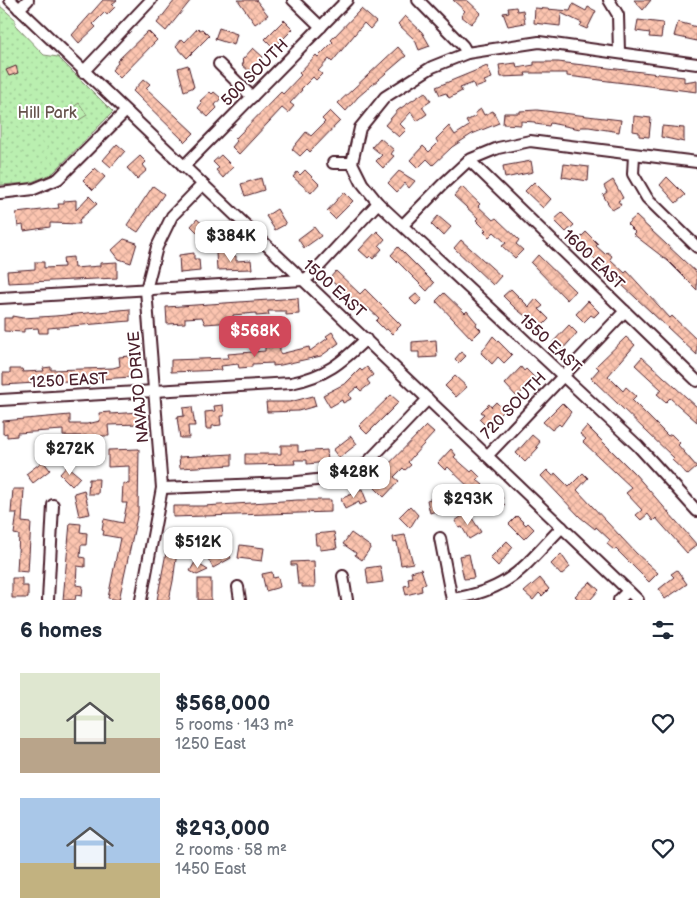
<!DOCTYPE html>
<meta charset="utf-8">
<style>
body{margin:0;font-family:"Balsamiq Sans",sans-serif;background:#f6f6f7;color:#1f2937;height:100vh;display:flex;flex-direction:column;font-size:19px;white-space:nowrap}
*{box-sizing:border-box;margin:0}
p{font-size:16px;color:#747a83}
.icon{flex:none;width:28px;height:28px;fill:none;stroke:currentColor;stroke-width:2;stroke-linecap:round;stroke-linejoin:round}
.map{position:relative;height:600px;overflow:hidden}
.sheet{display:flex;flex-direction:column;background:#fff;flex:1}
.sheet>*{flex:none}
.price{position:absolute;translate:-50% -42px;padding:0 11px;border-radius:10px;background:#fff;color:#222;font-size:16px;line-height:32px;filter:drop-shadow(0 1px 2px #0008)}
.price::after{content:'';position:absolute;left:50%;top:30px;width:15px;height:11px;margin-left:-8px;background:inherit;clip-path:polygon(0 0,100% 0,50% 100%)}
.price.active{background:#d1495b;color:#fff}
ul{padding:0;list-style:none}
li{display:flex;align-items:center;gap:15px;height:125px;padding:0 20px}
li span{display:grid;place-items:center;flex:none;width:140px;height:100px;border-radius:0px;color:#555}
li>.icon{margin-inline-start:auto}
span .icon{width:60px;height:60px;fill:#fffc;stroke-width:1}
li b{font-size:21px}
h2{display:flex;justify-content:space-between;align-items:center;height:60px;padding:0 20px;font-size:21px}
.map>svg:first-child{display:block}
.grass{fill:url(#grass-dots);stroke:#82876e}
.pitch{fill:#baefb0;stroke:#82876e}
.building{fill:url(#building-cross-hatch);stroke:#4a1f2b}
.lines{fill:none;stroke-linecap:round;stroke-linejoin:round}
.minor-casing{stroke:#4a1f2b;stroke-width:14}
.minor{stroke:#fff;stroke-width:10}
.labels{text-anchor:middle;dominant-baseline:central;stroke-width:4;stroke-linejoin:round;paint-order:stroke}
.street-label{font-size:16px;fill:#4a1f2b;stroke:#fff}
.park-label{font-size:16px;fill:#66534c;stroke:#fff}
</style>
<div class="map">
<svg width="697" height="600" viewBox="0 0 697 600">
<defs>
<pattern id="grass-dots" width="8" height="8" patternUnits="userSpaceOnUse" patternTransform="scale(1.25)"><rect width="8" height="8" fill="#baefb0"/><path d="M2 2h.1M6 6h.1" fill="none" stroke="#a1cc98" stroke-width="1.8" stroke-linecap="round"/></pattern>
<pattern id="building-cross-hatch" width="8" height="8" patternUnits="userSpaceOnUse" patternTransform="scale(1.25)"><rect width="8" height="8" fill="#fcc5b0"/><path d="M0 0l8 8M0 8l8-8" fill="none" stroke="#daa998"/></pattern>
</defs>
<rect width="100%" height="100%" fill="#fff"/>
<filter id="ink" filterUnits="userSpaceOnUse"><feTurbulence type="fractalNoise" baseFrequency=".02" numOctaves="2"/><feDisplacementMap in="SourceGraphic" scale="10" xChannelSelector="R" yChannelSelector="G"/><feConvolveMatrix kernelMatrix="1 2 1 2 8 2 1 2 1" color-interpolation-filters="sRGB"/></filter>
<g filter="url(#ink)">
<polygon class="grass" points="0,6 15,19 15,25 44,55 58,57 113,112 52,174 29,183 0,185"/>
<polygon class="pitch" points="79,103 87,115 79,120 72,108"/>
<g class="building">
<polygon points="103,0 117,0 112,4 115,7 107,15 105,12 93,24 96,27 79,43 72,35"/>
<polygon points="175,0 191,0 166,31 157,23"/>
<polygon points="238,0 256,0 268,15 255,24"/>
<polygon points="453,0 467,0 481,13 471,24 461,16 465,11"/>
<polygon points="634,0 651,0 643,10"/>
<polygon points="573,4 586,11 588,7 596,11 587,29 580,26 582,23 561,13 560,26 534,23 535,8 570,11"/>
<polygon points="516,7 517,11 523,10 525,23 508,26 503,13 509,12 508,8"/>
<polygon points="361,9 376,22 370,29 364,23 332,62 329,59 318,71 322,74 316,80 313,77 301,89 302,90 290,103 294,106 288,113 282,108 239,154 232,147 237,141 235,139 281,92 283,94 301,75 299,73 316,55 318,57 333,42 331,40"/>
<polygon points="405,16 422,32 430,46 419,50 415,40 398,24"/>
<polygon points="284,20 293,29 274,48 265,39"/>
<polygon points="638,20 663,23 661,38 649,37 650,33 636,31"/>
<polygon points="678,22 697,27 697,41 674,36"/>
<polygon points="198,28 200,30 202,29 209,36 187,58 176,46 182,39 185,42"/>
<polygon points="219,28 237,34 234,45 215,39"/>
<polygon points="148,31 157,40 120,78 112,70 118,63 117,61"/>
<polygon points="398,47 406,56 358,97 346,111 338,103"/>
<polygon points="253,48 263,57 249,71 242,65 244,62 242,60"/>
<polygon points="534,62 558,62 684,77 684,82 697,80 697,92 576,77 567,76 567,73 525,73 526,76 501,77 499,65 516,63 517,68 534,65"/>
<polygon points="188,65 194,87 184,91 178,68"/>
<polygon points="16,66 18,73 9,76 6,70"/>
<polygon points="487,66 492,78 484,81 486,84 475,88 473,83 460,88 462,91 449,98 446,93 440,95 436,87"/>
<polygon points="144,79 150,84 146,88 194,133 185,142 133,91"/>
<polygon points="210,92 212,94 214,92 221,98 215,105 217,108 208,117 198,108 202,103 200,101"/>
<polygon points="425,92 431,101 422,107 427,114 417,121 411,112 400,124 406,130 399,137 385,125 398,110"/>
<polygon points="481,109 484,115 493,111 499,123 472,134 452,147 433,165 427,159 418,168 410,160 423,146 429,152 438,143 436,139 449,126 455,135 469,126 466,121 476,116 475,113"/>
<polygon points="537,110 621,120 619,132 589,127 581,127 580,129 550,123 549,126 535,124 535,122 521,121 521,125 503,124 504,113 520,113 520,111"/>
<polygon points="330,111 340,121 310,152 307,149 300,156 292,149 306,132 311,136 325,122 322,119"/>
<polygon points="634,116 651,118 649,137 639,136 639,132 633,131"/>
<polygon points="662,126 684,128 684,142 661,137"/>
<polygon points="380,138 394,150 391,154 394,156 383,168 376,161 382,155 372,147"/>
<polygon points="117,144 125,151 111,167 103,160"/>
<polygon points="221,155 233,167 223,178 216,170 219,168 213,162"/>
<polygon points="140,156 146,162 143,165 147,170 137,179 127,168"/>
<polygon points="531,161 533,172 505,178 503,166"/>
<polygon points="564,164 589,167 588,181 562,177"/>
<polygon points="95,168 105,177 93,190 83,180"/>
<polygon points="305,170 319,184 311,193 293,177 297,172 300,175"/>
<polygon points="399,171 415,181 409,188 405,183 397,192 388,183"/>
<polygon points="667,177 685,195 676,203 660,185"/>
<polygon points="261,178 264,190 245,196 241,184"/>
<polygon points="613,180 623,198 618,201 621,205 612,210 603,195 607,192 604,186"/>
<polygon points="534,182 551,199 543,208 525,191"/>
<polygon points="153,186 164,194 138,232 127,225"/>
<polygon points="462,187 480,204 478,206 493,220 496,218 519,240 516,244 523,250 515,258 502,246 506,243 494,232 489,237 484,232 486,230 476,220 478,218 454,196"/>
<polygon points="344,192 353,201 335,219 327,211"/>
<polygon points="89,196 97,204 79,220 80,224 50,223 50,227 24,231 23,225 18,226 16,213 59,208 58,204 64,204 64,201 76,200 76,210"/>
<polygon points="277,209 286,224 275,230 266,216"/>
<polygon points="562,213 574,225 566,232 554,220"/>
<polygon points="438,216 451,227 443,236 431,224"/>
<polygon points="636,216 697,273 697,290 668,261 633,234 635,232 627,224"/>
<polygon points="197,219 207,228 211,224 219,231 208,243 191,226"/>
<polygon points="314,227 321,236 304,248 298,239"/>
<polygon points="377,231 385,239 379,246 382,249 373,259 370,256 368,258 359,250"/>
<polygon points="586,232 598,244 596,246 605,254 607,252 612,256 610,259 625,273 627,271 670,318 672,316 697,340 697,355 576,242"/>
<polygon points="124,239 137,243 131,263 119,259 112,250"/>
<polygon points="461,240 501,276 493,285 454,248"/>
<polygon points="398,247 434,283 427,291 391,255"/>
<polygon points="228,252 228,256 236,256 236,261 251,260 252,269 217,270 216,253"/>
<polygon points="194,253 194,259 199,259 200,271 180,273 179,255"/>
<polygon points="538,255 575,291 567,300 531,263"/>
<polygon points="73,257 74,268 100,266 100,263 117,262 117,278 8,283 7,271 35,269 35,262 44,262 44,268 64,267 63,258"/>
<polygon points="336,271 360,294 365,289 401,325 392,334 387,329 385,330 376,321 379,318 368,308 366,310 329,279"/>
<polygon points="511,289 529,307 536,299 543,306 539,309 549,319 541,327 531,317 529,319 515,308 503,296"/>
<polygon points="444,293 465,313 467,311 477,323 476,325 481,330 472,339 436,301"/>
<polygon points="416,294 422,299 416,305 410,299"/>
<polygon points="298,298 299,314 286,315 286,311 268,311 269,315 256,316 256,313 233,315 233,322 205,324 202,317 185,318 185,323 167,324 166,307"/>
<polygon points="588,301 599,312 594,317 591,315 584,322 576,314"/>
<polygon points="130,309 130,321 48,328 48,333 39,333 38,328 24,329 24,332 4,331 4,318 12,318 12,316 23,318 55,316"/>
<polygon points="569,325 577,333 561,351 552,343"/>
<polygon points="332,332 339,343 321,356 281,365 273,366 273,363 252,364 252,367 239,368 238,364 221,366 222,370 171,372 171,360 229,358 228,354 265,351 265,347 280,346 280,354 309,347 310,351 328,338 326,336"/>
<polygon points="493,336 512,355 504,363 498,357 492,364 481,353"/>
<polygon points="626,337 635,345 608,376 623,391 626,387 636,396 632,400 668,436 671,434 680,443 678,445 697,467 688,475 672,460 674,458 591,378 599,369 596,366"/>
<polygon points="436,340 437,357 419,358 419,352 412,352 412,342"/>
<polygon points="461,352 466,356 459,363 455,359"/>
<polygon points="130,356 132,377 3,385 3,373 10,373 10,369 22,369 23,372 44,371 43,368 51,367 51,370 113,368 120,366 119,357"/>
<polygon points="642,357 697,407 697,422 670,398 666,402 657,394 662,390 635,365"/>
<polygon points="367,367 373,375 367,380 370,384 361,391 357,387 349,394 351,399 343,403 342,400 330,407 323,395 346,383 360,369 362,371"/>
<polygon points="521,367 524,371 526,369 535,378 517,397 505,384"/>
<polygon points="455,376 467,387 456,397 445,386"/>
<polygon points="391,395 399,402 367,434 359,426"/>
<polygon points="313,396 316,406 298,411 267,412 266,402 290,402"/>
<polygon points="496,402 504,410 487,427 479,419 484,414 481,412 489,404 491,407"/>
<polygon points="562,403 571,412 561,426 559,424 552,430 543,422"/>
<polygon points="223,405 224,416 220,416 221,425 212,426 212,429 206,429 205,412 215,411 214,406"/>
<polygon points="192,407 195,426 188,426 189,438 180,438 177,417 184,416 183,408"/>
<polygon points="110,412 110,414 140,412 140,424 108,425 109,436 63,436 63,430 17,433 17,436 7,437 7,433 3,434 3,421 70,415 70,424 87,424 100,421 99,413"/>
<polygon points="426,426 434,433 413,456 408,462 411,465 405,470 403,468 394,477 399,481 384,497 375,488 382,480 377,476"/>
<polygon points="587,426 635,474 697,545 687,553 656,518 653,521 648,514 641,520 636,515 642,510 626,493 632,488 583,442 586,439 580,434"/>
<polygon points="532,435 540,442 536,447 538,448 525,462 516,453"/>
<polygon points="351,436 357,444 339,458 333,450"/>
<polygon points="281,445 298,445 298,452 327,450 328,462 307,464 307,460 294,460 295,464 245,465 245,454 281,454"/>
<polygon points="139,449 138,512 119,600 108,598 120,538 103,535 104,531 102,530 104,519 123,523 127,503 122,503 123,483 129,484 129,466 108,467 108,450"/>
<polygon points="451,449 456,455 454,457 471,472 473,470 480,477 477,480 483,485 475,493 448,467 445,470 438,463"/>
<polygon points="232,454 232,465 180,468 179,457"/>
<polygon points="43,461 50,470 33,483 26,474"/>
<polygon points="67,466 80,477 72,486 60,474"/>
<polygon points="547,470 553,476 555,473 569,487 583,473 588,478 577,490 636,553 658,573 649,582 616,549 614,550 607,544 610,540 596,527 595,529 580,517 541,476"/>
<polygon points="89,479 99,479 98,494 88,494"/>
<polygon points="13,489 24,489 22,522 31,523 28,572 17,571 19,535 14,534 17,513 11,513"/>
<polygon points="362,489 367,502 360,505 359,502 345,509 341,499"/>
<polygon points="84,490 90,514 79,516 74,493"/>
<polygon points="496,492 503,498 501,501 505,505 497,513 486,503"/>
<polygon points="446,494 451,510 437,514 436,511 430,513 427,500"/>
<polygon points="298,500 331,500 331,512 173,517 173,506 204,506"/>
<polygon points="410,506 418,515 410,528 399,517"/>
<polygon points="468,512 481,532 469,539 462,527 459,528 455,521"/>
<polygon points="517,516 526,525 528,523 534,529 524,539 509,524"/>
<polygon points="70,523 81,524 80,532 87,533 86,545 81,545 80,557 85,558 85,567 77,566 76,585 83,586 82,596 76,595 75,600 63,600"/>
<polygon points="170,532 182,534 177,552 173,581 169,600 157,600"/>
<polygon points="334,532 337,548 320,550 320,545 316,545 315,534"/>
<polygon points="351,533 371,547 362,560 355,555 356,553 343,544"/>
<polygon points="405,535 413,563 401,565 397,542 394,543 393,537"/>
<polygon points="507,541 513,547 498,566 490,558"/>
<polygon points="240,545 264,548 262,561 238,558"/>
<polygon points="225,546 231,558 213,568 206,555"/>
<polygon points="469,554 474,578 464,579 459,556"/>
<polygon points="561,554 570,567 561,575 551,564"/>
<polygon points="314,561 315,587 302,587 302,584 298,584 296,565 291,565 291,562"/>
<polygon points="195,562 208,570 197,575 190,571"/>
<polygon points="380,566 383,582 368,584 366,568"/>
<polygon points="421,569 426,584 421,585 422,591 406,595 404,586 409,585 408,578 412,577 411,572"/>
<polygon points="677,570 687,584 665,599 659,589 674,577 671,574"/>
<polygon points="272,572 273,578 278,577 280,587 266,591 262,574"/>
<polygon points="12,578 22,578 22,586 28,586 28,598 12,598"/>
<polygon points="540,578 549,589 542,596 539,593 533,600 524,592"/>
<rect x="198" y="579" width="13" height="21"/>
<polygon points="590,582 599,590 590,600 579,600 575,596"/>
</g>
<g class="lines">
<defs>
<g id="minor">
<polyline points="10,0 638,600"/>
<polyline points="293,0 321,27"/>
<polyline points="418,0 463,46 467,53"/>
<polyline points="609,0 618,15 619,52"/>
<polyline points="19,9 28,0"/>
<polyline points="219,64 252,97"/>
<polyline points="697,64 539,42 467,53 432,67 385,97 360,128 352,163 362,183 378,203 638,446 697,511"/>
<polyline points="83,72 151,0"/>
<polyline points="634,155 633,174 647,198 697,247"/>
<polyline points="469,160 697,381"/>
<polyline points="333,163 352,163"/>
<polyline points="183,167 347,0"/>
<polyline points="0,193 34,189 58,179 125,112"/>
<polyline points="403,225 442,185 469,160 498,148 530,141 697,162"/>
<polyline points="0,298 303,280 311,275 378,203"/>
<path d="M0,400L291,383C326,376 341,363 366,339"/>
<polyline points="487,456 625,311"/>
<polyline points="162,488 289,483 343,477 365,465 428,399"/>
<polyline points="440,538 452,600"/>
<polyline points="343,576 347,600"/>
<polyline points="238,587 240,600"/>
<path d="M452,599C511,590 523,567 562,527"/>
<polyline points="48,600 53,505"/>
<polyline points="141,600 162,488 146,290 157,247 172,216 202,185"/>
<polyline points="619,600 628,591"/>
</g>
</defs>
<use href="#minor" class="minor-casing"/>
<use href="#minor" class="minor"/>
</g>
</g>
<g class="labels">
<g class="street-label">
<text transform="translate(255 73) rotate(-45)">500 SOUTH</text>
<text transform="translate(593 260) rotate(44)">1600 EAST</text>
<text transform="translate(334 289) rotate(42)">1500 EAST</text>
<text transform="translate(550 344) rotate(43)">1550 EAST</text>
<text transform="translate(69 381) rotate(-3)">1250 EAST</text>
<text transform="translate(139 387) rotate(-95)">NAVAJO DRIVE</text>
<text transform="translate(514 406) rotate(-46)">720 SOUTH</text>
</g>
<g class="park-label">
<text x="47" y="113">Hill Park</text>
</g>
</g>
</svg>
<b class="price" style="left:231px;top:263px">$384K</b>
<b class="price active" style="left:255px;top:358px">$568K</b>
<b class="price" style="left:70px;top:476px">$272K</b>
<b class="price" style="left:354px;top:499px">$428K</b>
<b class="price" style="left:468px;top:526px">$293K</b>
<b class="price" style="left:198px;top:569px">$512K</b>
</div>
<section class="sheet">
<h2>6 homes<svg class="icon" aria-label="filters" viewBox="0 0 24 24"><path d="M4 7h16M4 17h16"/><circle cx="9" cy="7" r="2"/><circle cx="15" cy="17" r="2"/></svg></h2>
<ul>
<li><span style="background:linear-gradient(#dfe7d0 65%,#b9a48a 0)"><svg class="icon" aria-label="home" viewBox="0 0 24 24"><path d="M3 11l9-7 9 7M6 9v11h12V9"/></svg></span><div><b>$568,000</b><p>5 rooms · 143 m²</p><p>1250 East</p></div><svg class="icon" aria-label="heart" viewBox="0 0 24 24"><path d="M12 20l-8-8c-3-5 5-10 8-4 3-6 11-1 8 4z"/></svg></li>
<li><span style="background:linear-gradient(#a9c7e8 65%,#c2b280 0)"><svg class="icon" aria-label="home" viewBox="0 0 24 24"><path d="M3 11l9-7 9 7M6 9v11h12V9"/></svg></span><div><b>$293,000</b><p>2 rooms · 58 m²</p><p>1450 East</p></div><svg class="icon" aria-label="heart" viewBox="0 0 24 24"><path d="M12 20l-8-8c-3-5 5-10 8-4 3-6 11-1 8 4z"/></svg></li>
</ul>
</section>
